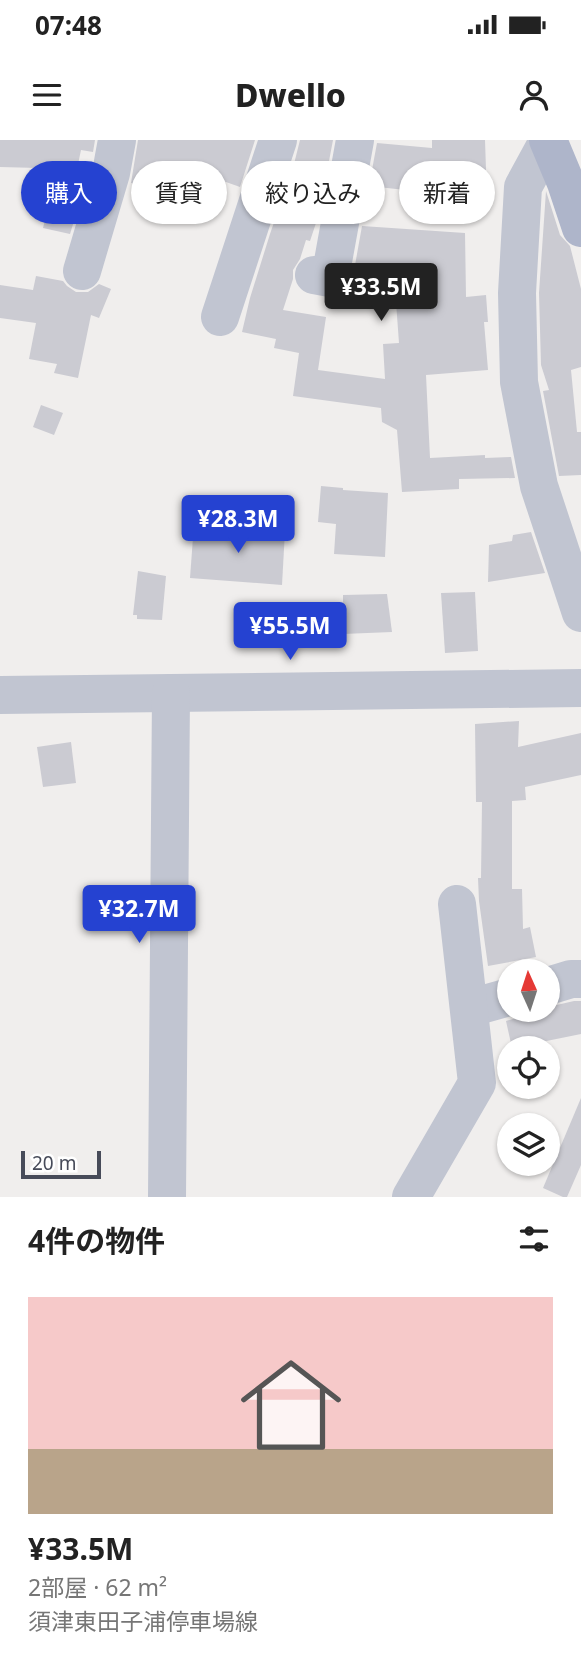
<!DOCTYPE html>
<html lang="ja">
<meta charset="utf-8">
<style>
body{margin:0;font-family:"Noto Sans","Noto Sans JP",sans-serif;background:#f6f6f6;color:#222;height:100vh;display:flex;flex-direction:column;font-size:26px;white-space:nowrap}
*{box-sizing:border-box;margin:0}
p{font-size:23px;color:#767676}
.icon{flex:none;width:38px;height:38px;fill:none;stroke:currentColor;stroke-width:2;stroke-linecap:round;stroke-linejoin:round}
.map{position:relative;height:1057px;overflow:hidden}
.panel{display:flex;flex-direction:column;background:#fff;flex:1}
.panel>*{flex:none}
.top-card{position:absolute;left:21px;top:21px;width:539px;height:63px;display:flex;gap:14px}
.needle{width:46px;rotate:357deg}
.buttons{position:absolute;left:497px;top:819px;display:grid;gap:14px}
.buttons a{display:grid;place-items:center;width:63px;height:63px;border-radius:50%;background:#fff;box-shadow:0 2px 5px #0004;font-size:35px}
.scale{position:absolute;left:21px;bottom:18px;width:80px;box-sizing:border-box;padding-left:7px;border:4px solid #474b59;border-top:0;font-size:19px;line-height:24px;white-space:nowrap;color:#474b59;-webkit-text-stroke:5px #fff;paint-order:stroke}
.price{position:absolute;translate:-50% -60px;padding:0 16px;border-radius:7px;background:#2542d1;color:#fff;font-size:23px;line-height:46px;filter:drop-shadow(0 2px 4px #0008)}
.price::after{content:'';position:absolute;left:50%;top:42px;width:21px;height:16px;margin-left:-10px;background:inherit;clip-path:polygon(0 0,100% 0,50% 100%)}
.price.current{background:#222;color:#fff}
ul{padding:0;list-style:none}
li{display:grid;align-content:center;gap:14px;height:371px;padding:0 28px}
li span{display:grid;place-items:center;height:217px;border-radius:0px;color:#555}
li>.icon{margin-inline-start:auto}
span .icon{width:126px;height:126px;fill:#fffc;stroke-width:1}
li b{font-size:30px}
h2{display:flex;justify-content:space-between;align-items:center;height:84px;padding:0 28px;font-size:30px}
.tag{padding:0 24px;border-radius:32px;background:#fff;box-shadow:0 2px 5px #0004;font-size:24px;line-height:63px}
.tag.current{background:#2542d1;color:#fff}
.status{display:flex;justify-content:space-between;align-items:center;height:49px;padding:0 35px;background:#fff;direction:ltr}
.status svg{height:19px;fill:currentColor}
header{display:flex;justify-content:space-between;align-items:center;height:91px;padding:0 28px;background:#fff;font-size:32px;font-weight:800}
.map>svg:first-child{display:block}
.building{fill:#cbcbd2}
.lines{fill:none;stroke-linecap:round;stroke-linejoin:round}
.minor{stroke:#c1c5d1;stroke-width:38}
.major{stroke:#aeb5ca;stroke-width:38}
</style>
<div class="status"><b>07:48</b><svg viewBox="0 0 49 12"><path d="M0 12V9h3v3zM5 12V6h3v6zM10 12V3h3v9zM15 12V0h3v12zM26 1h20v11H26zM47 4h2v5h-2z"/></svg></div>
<header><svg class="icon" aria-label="menu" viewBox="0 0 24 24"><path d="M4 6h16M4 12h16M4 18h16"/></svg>Dwello<svg class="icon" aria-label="person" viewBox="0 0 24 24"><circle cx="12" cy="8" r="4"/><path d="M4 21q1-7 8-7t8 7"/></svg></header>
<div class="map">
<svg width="581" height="1057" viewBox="0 0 581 1057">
<rect width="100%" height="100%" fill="#f0eeed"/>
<g class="building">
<polygon points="0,0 95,0 93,12 81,10 77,29 0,27"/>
<polygon points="138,0 255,0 240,47 198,32 195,42 162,30 157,50 131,43"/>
<polygon points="300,0 333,0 319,74 310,101 306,100 300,119 293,130 293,139 283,170 326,177 318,230 385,239 383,204 399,203 396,162 341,158 352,142 362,86 465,93 466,157 486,155 488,182 484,182 488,230 426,235 430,318 485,315 485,318 511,317 515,338 459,339 459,349 402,352 397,290 382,282 381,268 293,256 299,213 274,208 276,199 242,192 250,158 270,94 282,59 285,60"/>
<polygon points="432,0 485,0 487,59 369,46 377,3 432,8"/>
<polygon points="546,51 560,95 570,106 581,149 581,227 571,230 577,292 581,292 581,335 559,336 543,251 549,250 541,225 539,153"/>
<polygon points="52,52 81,58 70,94 43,88"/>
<polygon points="36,136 63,141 67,146 76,152 88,152 99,144 111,149 99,178 91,175 78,238 54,233 57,224 29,219 36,183 0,178 0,145 33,150"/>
<polygon points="41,265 63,273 54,295 33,287"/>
<polygon points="321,346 343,348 343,350 388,353 385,417 334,414 336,384 318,382"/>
<polygon points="194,384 285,391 282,445 190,438"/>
<polygon points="531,392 545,433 488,442 489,405 512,401 513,395"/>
<polygon points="138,431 166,436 162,480 137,479 137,475 133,475"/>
<polygon points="475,452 478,511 445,513 441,453"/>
<polygon points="387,454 392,492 343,494 343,455"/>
<polygon points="519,581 518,607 581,593 581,635 525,647 526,660 512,661 512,749 522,749 523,789 530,787 536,817 488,826 479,761 478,738 481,738 482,662 476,662 475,584"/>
<polygon points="71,602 76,643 43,647 37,607"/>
<polygon points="574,861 581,861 581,894 512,908 506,881 516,878 526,870 548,870 548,867"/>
<polygon points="581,958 581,1025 567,1057 563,1057 543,1048"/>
</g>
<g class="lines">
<g class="minor">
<polyline points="548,1 523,47 517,153 519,242 539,346 581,473"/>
<polyline points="82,131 111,33 117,0"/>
<polyline points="314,135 330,138 355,0"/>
<polyline points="220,177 278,0"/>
<polyline points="0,555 581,548"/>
<polyline points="548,846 571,839 581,839"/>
<polyline points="470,868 509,857"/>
<polyline points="167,1057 171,553"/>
<polyline points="411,1057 477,943 457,764"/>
</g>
<polyline class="major" points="548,0 566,43 581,88"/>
</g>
</svg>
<div class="buttons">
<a><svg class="needle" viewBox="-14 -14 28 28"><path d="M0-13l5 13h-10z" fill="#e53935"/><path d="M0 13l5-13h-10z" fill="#767676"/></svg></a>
<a><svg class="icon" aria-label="locate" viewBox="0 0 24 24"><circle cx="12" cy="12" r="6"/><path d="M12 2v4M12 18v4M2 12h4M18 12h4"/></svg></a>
<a><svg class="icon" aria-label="layers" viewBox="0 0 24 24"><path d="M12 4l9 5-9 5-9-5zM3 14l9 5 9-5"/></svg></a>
</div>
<div class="scale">20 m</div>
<b class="price current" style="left:381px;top:183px">¥33.5M</b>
<b class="price" style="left:238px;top:415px">¥28.3M</b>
<b class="price" style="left:290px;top:522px">¥55.5M</b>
<b class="price" style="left:139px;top:805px">¥32.7M</b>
<div class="top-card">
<a class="tag current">購入</a>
<a class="tag">賃貸</a>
<a class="tag">絞り込み</a>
<a class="tag">新着</a>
</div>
</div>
<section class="panel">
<h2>4件の物件<svg class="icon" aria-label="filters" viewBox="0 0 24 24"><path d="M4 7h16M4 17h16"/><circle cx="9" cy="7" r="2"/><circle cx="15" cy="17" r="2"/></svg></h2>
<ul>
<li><span style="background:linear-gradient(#f6c9c9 70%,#b9a48a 0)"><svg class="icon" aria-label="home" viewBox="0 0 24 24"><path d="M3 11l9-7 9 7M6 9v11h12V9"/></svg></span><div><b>¥33.5M</b><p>2部屋 · 62 m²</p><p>須津東田子浦停車場線</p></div></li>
</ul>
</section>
